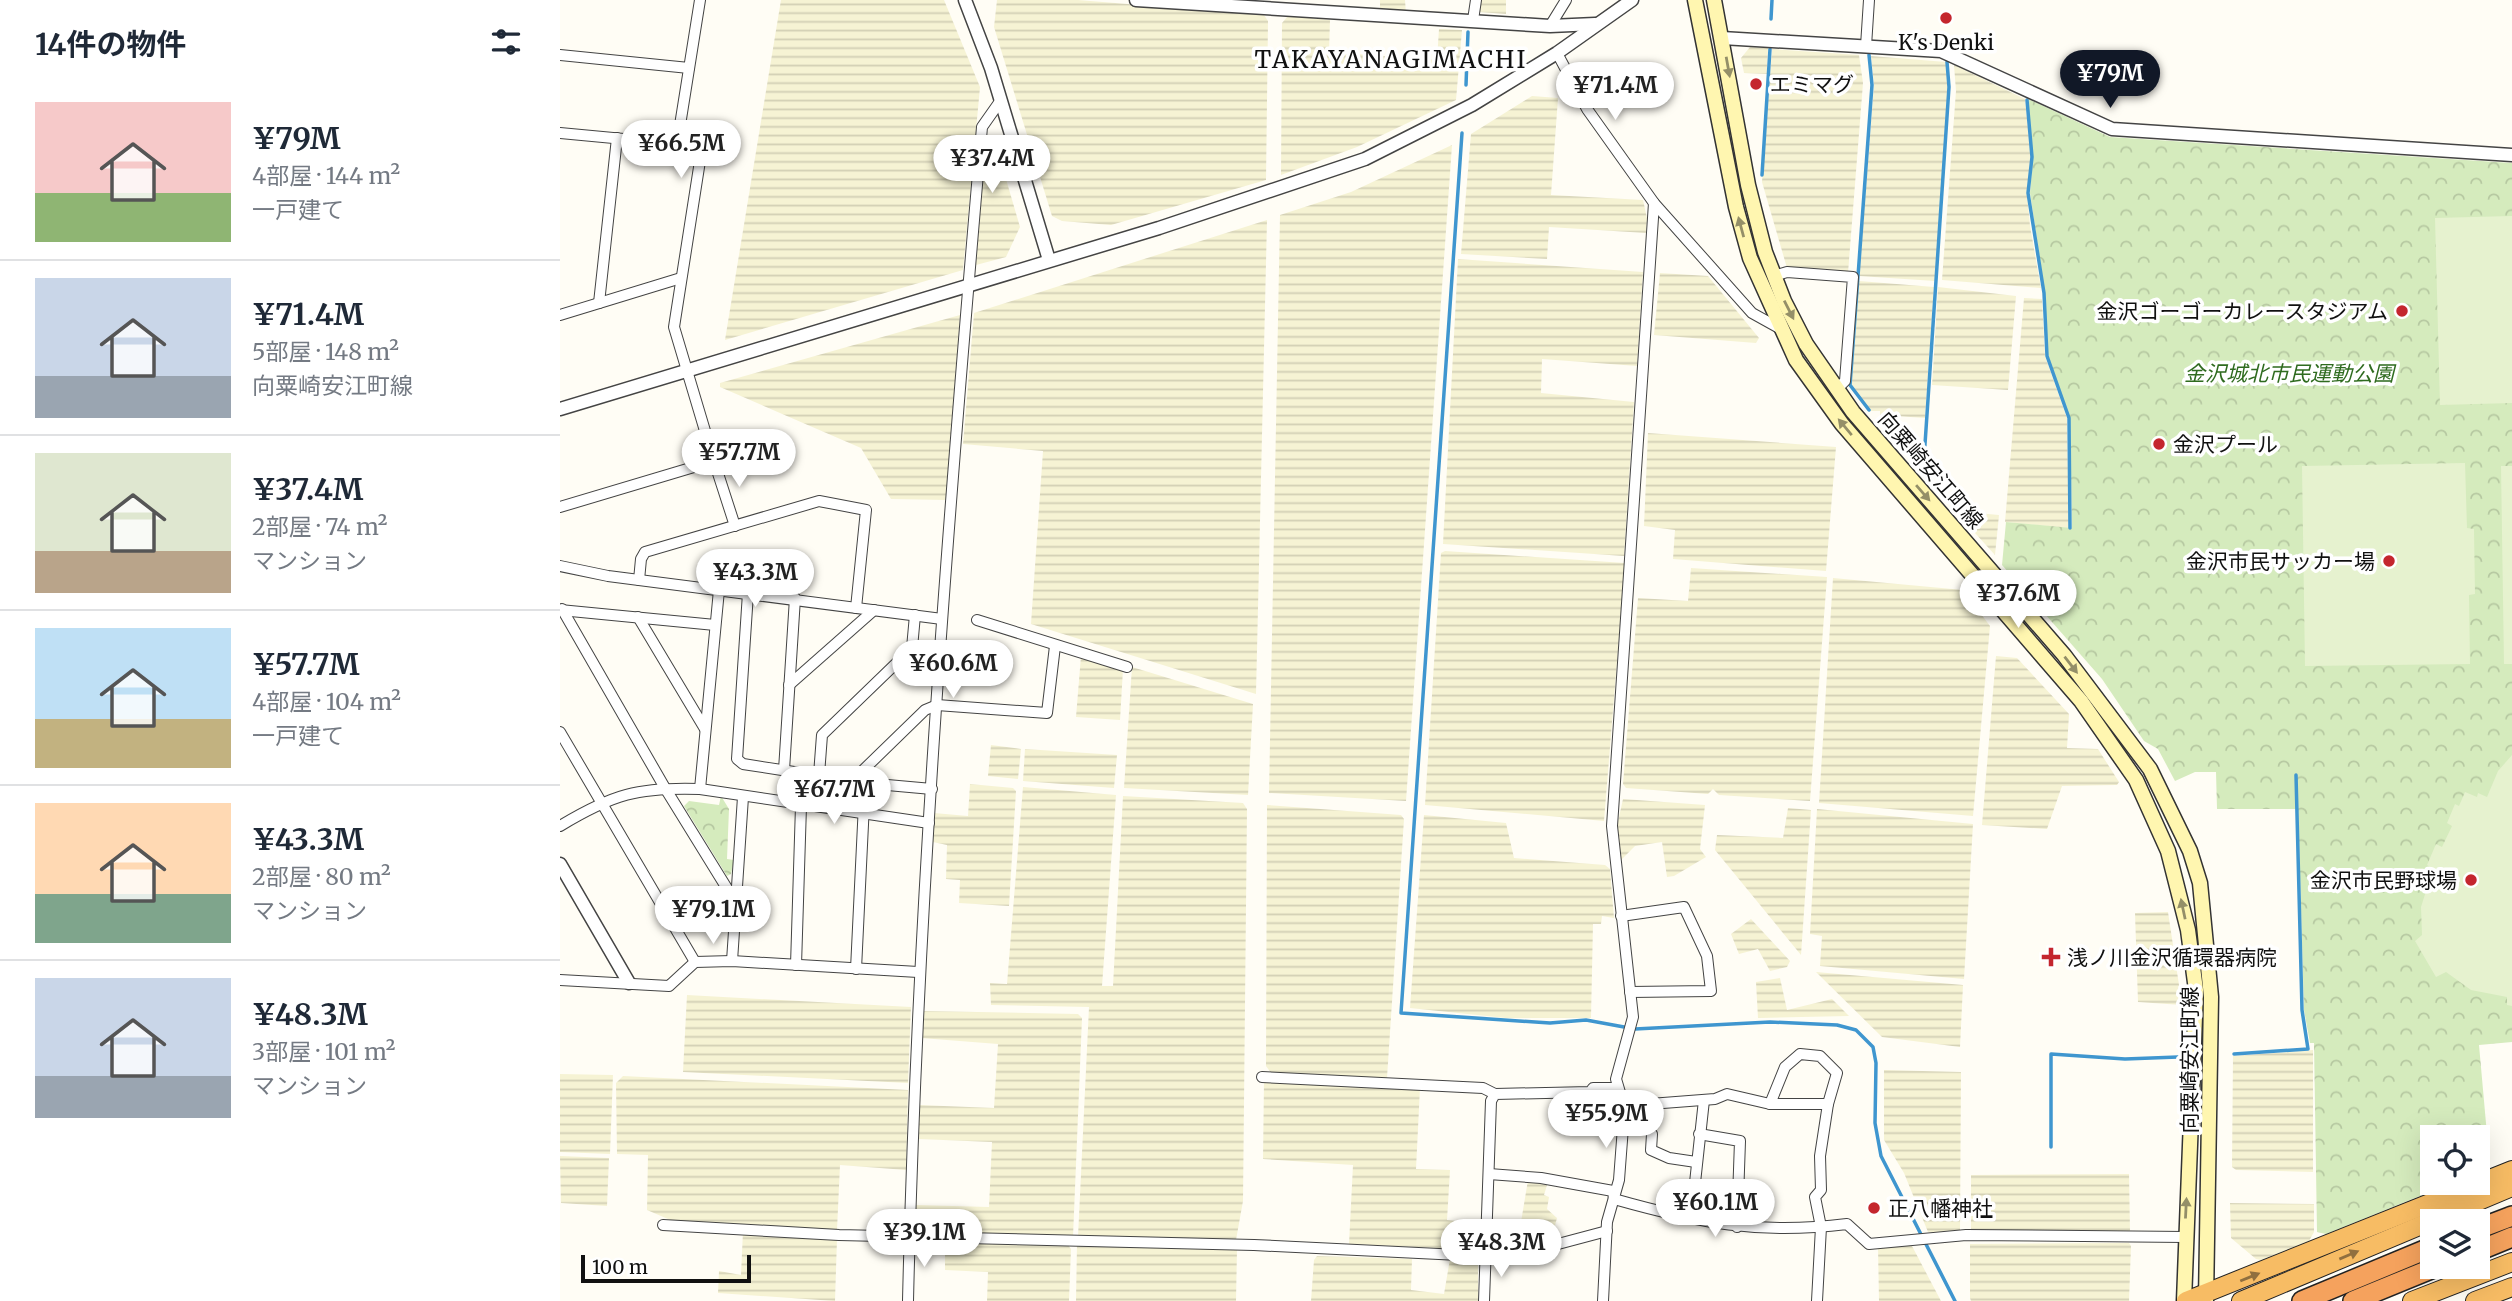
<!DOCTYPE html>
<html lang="ja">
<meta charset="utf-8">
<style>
body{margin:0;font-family:Merriweather,"Noto Sans JP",serif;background:#f6f6f7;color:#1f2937;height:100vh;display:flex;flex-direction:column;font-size:26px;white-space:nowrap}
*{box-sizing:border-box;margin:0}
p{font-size:23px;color:#747a83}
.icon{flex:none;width:38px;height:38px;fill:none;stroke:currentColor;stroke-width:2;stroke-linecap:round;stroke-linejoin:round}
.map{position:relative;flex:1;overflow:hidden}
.sheet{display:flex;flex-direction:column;background:#fff;width:560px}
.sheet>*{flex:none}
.fabs{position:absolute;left:1860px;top:1125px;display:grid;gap:14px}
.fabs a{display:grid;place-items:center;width:70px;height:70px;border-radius:0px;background:#fff;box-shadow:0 7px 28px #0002;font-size:35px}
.scale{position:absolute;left:21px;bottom:18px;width:170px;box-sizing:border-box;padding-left:7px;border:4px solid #111;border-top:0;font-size:19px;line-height:24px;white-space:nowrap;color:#111;-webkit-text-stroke:5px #fff;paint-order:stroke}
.price{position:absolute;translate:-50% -60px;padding:0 16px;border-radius:24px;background:#fff;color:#222;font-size:23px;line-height:46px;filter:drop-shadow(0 2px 4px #0008)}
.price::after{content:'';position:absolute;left:50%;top:42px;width:21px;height:16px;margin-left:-10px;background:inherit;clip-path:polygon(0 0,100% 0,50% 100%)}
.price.on{background:#111827;color:#fff}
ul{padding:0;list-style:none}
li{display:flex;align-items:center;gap:21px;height:175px;padding:0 35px}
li+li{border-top:2px solid #e0e1e3}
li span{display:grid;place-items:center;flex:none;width:196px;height:140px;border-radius:0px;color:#555}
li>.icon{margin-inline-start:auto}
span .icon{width:84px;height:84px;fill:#fffc;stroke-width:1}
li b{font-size:30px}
h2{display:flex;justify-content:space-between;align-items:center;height:84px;padding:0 35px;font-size:30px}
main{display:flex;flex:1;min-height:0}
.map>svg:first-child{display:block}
.farmland{fill:url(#farmland-rules)}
.park{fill:url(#park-crowns)}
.pitch{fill:#e6f2cf}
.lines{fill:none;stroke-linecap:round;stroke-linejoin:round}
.stream{stroke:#3f96cf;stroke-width:3.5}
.minor-casing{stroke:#444;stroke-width:12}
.tertiary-casing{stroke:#444;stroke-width:15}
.secondary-casing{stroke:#333;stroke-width:17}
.trunk-casing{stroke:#222;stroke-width:20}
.motorway-casing{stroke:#222;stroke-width:22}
.minor{stroke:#fff;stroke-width:10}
.tertiary{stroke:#fff;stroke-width:12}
.secondary{stroke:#fff6b0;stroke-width:14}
.trunk{stroke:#f7bc64;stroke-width:18}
.motorway{stroke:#f5a25d;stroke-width:19}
.oneway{fill:#948f68}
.oneway2{fill:#906f3f}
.poi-dot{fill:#c4262e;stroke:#fff;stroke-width:2.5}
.labels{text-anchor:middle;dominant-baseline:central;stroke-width:7;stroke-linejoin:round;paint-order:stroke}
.poi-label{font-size:21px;fill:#111;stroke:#fff;text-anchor:start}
.park-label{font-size:21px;font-style:italic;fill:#2f6b1f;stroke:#fff}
.street-label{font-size:21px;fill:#111;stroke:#fff}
.quarter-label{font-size:24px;letter-spacing:2px;fill:#111;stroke:#fff}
</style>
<main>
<section class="sheet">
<h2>14件の物件<svg class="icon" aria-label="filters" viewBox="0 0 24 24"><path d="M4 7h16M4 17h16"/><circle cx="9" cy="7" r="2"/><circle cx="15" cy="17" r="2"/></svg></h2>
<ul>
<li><span style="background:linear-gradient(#f6c9c9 65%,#8fb573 0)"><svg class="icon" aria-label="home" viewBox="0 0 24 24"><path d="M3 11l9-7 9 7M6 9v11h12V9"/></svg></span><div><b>¥79M</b><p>4部屋 · 144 m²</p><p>一戸建て</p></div></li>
<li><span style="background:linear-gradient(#c9d6e8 70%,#9aa5b1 0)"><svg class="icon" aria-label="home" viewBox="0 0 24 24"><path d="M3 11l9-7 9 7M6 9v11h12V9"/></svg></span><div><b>¥71.4M</b><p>5部屋 · 148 m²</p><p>向粟崎安江町線</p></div></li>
<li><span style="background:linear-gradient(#dfe7d0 70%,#b9a48a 0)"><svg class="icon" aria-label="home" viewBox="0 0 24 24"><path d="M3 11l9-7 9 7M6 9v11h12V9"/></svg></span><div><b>¥37.4M</b><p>2部屋 · 74 m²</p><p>マンション</p></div></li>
<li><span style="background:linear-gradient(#bfe0f5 65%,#c2b280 0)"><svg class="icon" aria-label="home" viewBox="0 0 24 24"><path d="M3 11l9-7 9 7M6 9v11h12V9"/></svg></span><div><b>¥57.7M</b><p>4部屋 · 104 m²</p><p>一戸建て</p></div></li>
<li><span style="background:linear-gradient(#ffd9b3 65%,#7fa58c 0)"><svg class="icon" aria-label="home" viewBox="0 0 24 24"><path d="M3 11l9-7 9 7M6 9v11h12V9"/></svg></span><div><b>¥43.3M</b><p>2部屋 · 80 m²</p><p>マンション</p></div></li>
<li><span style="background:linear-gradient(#c9d6e8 70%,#9aa5b1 0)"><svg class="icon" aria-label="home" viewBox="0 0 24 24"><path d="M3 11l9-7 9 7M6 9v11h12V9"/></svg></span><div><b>¥48.3M</b><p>3部屋 · 101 m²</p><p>マンション</p></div></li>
</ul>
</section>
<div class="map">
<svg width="1952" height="1301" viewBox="0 0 1952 1301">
<defs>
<pattern id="farmland-rules" width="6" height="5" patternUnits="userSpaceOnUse" patternTransform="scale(1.75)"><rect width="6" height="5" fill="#f6f3d4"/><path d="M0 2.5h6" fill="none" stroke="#d2cfb5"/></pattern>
<pattern id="park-crowns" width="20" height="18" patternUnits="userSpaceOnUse" patternTransform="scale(1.75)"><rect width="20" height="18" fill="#d5ebbd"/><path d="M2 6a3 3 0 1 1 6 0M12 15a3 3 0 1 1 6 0" fill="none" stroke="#b6c8a1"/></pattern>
</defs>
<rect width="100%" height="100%" fill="#fffdf5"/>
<g class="farmland">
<polygon points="221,0 384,0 420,87 403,270 165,340"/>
<polygon points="437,0 518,0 704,15 708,21 706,180 551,225 502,221 492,216 434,27"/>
<polygon points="820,0 845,0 846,14 820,10"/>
<polygon points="920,0 946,0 946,14 919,12"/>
<polygon points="728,16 770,20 769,52 877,60 879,29 902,30 896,100 797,147 721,175 722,23"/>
<polygon points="1190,47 1208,48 1207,74 1184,73 1181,58"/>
<polygon points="1212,49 1299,55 1303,83 1288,273 1227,268 1202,182"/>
<polygon points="1311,56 1386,62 1388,87 1375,281 1299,276 1314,85"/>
<polygon points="1394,65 1465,99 1471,157 1467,193 1470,226 1481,288 1382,280 1396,91"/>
<polygon points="972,96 998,98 991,195 1083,200 1087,218 1086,233 989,227 987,259 901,254 911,134"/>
<polygon points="892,145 846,801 709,793 720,215 791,192"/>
<polygon points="424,155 439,155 460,227 446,257 416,265"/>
<polygon points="707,220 696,694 471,624 483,451 403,444 414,313"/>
<polygon points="898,259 1083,272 1077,366 982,359 981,393 1074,402 1064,556 883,544"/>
<polygon points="1100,273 1148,276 1199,338 1196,343 1094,335"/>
<polygon points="1299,281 1374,287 1365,418 1320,415 1320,411 1310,411 1291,386"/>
<polygon points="1378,287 1456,296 1448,390 1372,385"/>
<polygon points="1464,298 1482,299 1485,356 1507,418 1509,528 1445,522"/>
<polygon points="400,315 386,500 331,499 301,448 160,387 160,383"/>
<polygon points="1088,433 1276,447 1266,571 1113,559 1115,530 1084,526"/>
<polygon points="1395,511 1439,515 1435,555"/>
<polygon points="885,551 1065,563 1044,821 865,805 881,553"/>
<polygon points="1131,568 1267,577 1250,801 1159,795 1153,789 1148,794 1066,788 1063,784 1078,598 1128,601"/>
<polygon points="1273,578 1403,590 1430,626 1413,816 1259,803"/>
<polygon points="521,656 563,669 560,720 516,717"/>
<polygon points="1436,656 1457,658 1509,714 1507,748 1538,749 1559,782 1557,785 1502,786 1487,829 1422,825"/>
<polygon points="572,667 693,704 688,795 564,788"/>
<polygon points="431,745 461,749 458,779 428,776"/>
<polygon points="465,749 557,755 554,788 463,781"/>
<polygon points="410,784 453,788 456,791 449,906 399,903 400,880 386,879 387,845 373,842 374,813 408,816"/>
<polygon points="463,787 556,795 542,986 553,986 563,796 683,803 687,809 683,1201 676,1240 518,1237 529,1007 431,1005 430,983 447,984"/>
<polygon points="1063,799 1145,805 1140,849 1146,857 1114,876 1107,877 1102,842 1075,846 1061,860 1057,826"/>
<polygon points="707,805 841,815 844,819 827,1078 711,1073 706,1066"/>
<polygon points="1228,808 1251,810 1241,955 1155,850 1157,835 1223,838"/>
<polygon points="1257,809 1413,824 1404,979 1260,966 1262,936 1250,934"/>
<polygon points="864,815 946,823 954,858 1045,865 1050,869 1054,918 1042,916 1041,924 1033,924 1031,1018 946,1018 850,1008"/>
<polygon points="1608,912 1622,1005 1578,1002 1575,913"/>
<polygon points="1191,919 1230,961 1227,967 1210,971 1198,949 1179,954 1171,934"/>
<polygon points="1256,972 1403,985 1400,1047 1322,1037"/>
<polygon points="1220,978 1227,1010 1272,999 1289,1016 1198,1018 1196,982"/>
<polygon points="127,995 351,1007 348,1083 123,1072"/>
<polygon points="363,1011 518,1014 522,1018 513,1237 357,1235 353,1228 356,1205 429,1207 432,1142 359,1139 356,1136 359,1105 434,1108 438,1044 361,1038"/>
<polygon points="1753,1050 1753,1172 1676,1170 1672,1167 1673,1056"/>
<polygon points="1324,1070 1401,1072 1400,1232 1368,1232 1344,1173 1324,1140"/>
<polygon points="0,1074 53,1075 50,1154 0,1152"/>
<polygon points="63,1076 348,1090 346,1170 280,1165 277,1230 115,1222 87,1210 88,1155 57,1154 56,1083"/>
<polygon points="704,1081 860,1088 856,1169 890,1170 887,1220 924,1224 922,1250 789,1244 793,1165 703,1159"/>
<polygon points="0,1156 49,1158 47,1206 1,1203"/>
<polygon points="1569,1174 1570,1232 1568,1233 1411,1231 1411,1175"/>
<polygon points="968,1180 988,1182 984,1195 989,1197 987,1209 997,1218 991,1240 981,1242 981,1223 961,1222"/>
<polygon points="1670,1203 1754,1204 1754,1232 1749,1241 1701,1260 1696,1259 1671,1238"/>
<polygon points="183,1231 277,1239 275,1301 158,1293 159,1271 181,1275"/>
<polygon points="426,1242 507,1244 511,1249 509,1301 427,1301 428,1272 385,1270 385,1243"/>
<polygon points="1569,1243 1571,1246 1569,1301 1411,1301 1410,1298 1410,1244"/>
<polygon points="517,1244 677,1249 676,1301 516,1301"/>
<polygon points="1318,1246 1352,1246 1381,1301 1319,1301"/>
<polygon points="757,1256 852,1259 851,1290 884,1294 890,1259 918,1261 918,1301 751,1301 754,1260"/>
</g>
<g class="park">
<polygon points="1468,99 1550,137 1952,163 1952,1042 1919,1045 1930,1168 1918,1172 1918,1138 1872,1138 1872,1183 1892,1183 1766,1234 1757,1232 1754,1043 1750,1043 1744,1010 1738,809 1657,809 1656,772 1635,772 1615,781 1598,749 1584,741 1542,679 1442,565 1446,522 1512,528 1510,418 1488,355 1485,294 1470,193 1473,157"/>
<polygon points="161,796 169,809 167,859 174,860 171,874 167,876 124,806 129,801 159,805"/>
</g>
<g class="pitch">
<polygon points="1952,216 1952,403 1880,405 1875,218"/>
<polygon points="1905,463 1907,528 1914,529 1915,594 1909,595 1910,664 1745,666 1742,466"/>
<polygon points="1941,466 1952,466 1952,664 1944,664"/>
<polygon points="1952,755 1952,1006 1947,1005 1947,997 1911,990 1886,972 1876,977 1855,941 1862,935 1861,907 1873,869 1867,865 1876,844 1882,847 1892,826 1887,823 1895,804 1899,806 1905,792 1917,797 1918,793 1927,797 1938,771"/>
</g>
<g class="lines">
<g class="stream">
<polyline points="1211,19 1212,0"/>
<polyline points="906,85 908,32"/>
<polyline points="1467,100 1472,157 1468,193 1484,293 1487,356 1509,418 1510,528"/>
<polyline points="902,133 841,1013 990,1023 1026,1020 1075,1029 1210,1022 1277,1025 1296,1030 1313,1047 1316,1063 1315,1123 1321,1156 1395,1301"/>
<polyline points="1202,175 1210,49"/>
<polyline points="1309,410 1290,385 1312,85 1309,55"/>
<polyline points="1363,474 1389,87 1387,62"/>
<polyline points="1674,1054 1748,1049 1742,1010 1736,775"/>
<polyline points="1491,1147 1491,1054 1565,1059 1618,1057"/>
</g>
<defs>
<g id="minor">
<polyline points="913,20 916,0"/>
<polyline points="990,26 1006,0"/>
<polyline points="1306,46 1309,0"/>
<polyline points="997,53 1027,109 1094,203 1192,313 1219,328"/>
<polyline points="0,55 129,68"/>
<polyline points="0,133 117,144"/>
<polyline points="1214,276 1227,272 1293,277 1285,381 1276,390"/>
<polyline points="39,303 57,138"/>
<polyline points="0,315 121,278"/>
<polyline points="154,461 175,526"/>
<polyline points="0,507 154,461 114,327 142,148 117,144 140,0"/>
<polyline points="0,566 48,576 382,619"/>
<polyline points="79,580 81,559 85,552 259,501 306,510 296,608"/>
<polyline points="188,593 177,759 183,764 305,783 372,789"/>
<polyline points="2,609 105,788 176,903"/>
<polyline points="0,610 155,625"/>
<polyline points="78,617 145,729"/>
<polyline points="417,620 567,667"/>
<polyline points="229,685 314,610"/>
<polyline points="0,732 135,962"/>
<polyline points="224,770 235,598"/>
<polyline points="259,775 262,735 352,648 355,615"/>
<polyline points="292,781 365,710 377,705 487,713 495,646"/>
<polyline points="140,789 159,590"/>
<path d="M0,826C53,794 78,787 140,789L369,823"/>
<polyline points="1061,916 1124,907 1147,956 1151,991 1070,992"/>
<polyline points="172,961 183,797"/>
<polyline points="236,965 241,806"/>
<polyline points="296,969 305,783"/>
<polyline points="0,980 109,986 135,962 172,961 358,972"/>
<polyline points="702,1077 923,1088 935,1094"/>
<polyline points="1210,1104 1225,1067 1240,1054 1260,1056 1277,1073 1268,1104"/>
<polyline points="1064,1106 1155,1099 1167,1094 1210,1104 1268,1104 1260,1156 1261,1190 1255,1197 1261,1227 1257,1301"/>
<polyline points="1092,1134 1091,1150 1109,1158 1136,1162"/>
<polyline points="1139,1134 1180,1141 1177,1227"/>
<path d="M929,1174L981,1178L1053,1191L1054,1199C1139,1223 1198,1235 1287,1224L1309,1244L1406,1235L1625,1237"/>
<polyline points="1128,1219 1134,1192 1144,1100"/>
<polyline points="103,1225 279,1235 694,1245 920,1256 968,1252 1047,1231"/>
<path d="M348,1301C357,909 388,518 422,127L441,100"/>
<polyline points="924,1301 931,1101 935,1094 1030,1092 1033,1088 1057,1088"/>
<polyline points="1043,1301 1047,1222 1059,1180 1063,1127 1064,1106 1056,1079 1073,1017 1052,826 1094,203"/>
</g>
<g id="tertiary">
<polyline points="405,0 431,68 489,260"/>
<polyline points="576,0 990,26 1035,24"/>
<polyline points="1162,38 1381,51 1552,129 1952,155"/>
<polyline points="0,409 599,228 805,159 912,105 997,53 1072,0"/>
<polyline points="0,864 69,983"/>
</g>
<g id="secondary">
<polyline points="1135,0 1176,207 1190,258 1236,360 1282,424 1521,701 1576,780 1608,851 1628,930 1636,990 1624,1301"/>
<polyline points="1154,0 1188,185 1205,252 1224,301 1246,344 1293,412 1504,655 1590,769 1630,851 1640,883 1651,997 1646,1300"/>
</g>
<g id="trunk">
<polyline points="1626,1301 1952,1170"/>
<polyline points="1681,1301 1952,1187"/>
<polyline points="1852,1301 1952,1262"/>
<polyline points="1915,1301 1952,1287"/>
</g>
<g id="motorway">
<polyline points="1918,1229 1952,1216"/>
<polyline points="1918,1251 1952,1237"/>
<polyline points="1742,1301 1872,1247"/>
<polyline points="1793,1301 1876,1267"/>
</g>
</defs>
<use href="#minor" class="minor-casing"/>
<use href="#tertiary" class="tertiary-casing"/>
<use href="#secondary" class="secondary-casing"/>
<use href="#trunk" class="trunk-casing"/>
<use href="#motorway" class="motorway-casing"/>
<use href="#minor" class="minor"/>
<use href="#tertiary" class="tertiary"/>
<use href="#secondary" class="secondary"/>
<use href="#trunk" class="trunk"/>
<use href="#motorway" class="motorway"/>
</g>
<defs><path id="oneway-solid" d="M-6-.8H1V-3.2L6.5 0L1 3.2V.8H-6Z" transform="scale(1.75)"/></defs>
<g class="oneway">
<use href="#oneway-solid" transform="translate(1168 67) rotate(80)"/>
<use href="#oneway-solid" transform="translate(1181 227) rotate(-105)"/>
<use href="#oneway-solid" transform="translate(1229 310) rotate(63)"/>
<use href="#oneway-solid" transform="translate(1285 427) rotate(-130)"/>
<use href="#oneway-solid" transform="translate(1363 493) rotate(49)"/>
<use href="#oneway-solid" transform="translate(1511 665) rotate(52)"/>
<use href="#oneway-solid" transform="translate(1623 909) rotate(-102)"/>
<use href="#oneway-solid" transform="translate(1626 1208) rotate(-87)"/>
</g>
<g class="oneway2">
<use href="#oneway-solid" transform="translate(1789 1255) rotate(-23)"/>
<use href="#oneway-solid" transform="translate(1690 1277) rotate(-22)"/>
</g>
<g class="poi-dot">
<circle cx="1386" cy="18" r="7"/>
<circle cx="1196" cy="84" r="7"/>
<circle cx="1842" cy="311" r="7"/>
<circle cx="1599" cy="444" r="7"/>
<circle cx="1829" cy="561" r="7"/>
<circle cx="1911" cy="880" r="7"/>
<path d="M1487.5 946.5h7v7h7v7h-7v7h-7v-7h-7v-7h7z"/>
<circle cx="1314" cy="1208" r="7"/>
</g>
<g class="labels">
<g class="poi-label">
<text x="1386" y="42" text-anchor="middle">K's Denki</text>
<text x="1210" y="84">エミマグ</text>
<text x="1828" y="311" text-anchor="end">金沢ゴーゴーカレースタジアム</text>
<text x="1613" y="444">金沢プール</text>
<text x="1815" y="561" text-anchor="end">金沢市民サッカー場</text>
<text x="1897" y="880" text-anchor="end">金沢市民野球場</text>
<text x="1507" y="957">浅ノ川金沢循環器病院</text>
<text x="1328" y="1208">正八幡神社</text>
</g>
<g class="park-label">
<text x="1729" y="373">金沢城北市民運動公園</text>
</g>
<g class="street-label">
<text transform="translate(1371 470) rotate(49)">向粟崎安江町線</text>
<text transform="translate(1629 1060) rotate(-90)">向粟崎安江町線</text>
</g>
<g class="quarter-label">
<text x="831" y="59">TAKAYANAGIMACHI</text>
</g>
</g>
</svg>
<div class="fabs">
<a><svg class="icon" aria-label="locate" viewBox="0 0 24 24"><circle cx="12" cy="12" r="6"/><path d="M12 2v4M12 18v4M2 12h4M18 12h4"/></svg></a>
<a><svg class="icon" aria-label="layers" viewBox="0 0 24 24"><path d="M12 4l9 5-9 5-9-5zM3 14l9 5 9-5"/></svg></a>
</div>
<div class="scale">100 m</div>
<b class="price on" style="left:1550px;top:110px">¥79M</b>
<b class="price" style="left:1055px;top:122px">¥71.4M</b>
<b class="price" style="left:121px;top:180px">¥66.5M</b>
<b class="price" style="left:432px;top:195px">¥37.4M</b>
<b class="price" style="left:179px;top:489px">¥57.7M</b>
<b class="price" style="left:195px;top:609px">¥43.3M</b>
<b class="price" style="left:1458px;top:630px">¥37.6M</b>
<b class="price" style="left:393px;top:700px">¥60.6M</b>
<b class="price" style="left:274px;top:826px">¥67.7M</b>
<b class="price" style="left:153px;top:946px">¥79.1M</b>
<b class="price" style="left:1046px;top:1150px">¥55.9M</b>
<b class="price" style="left:1155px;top:1239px">¥60.1M</b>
<b class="price" style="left:364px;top:1269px">¥39.1M</b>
<b class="price" style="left:941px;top:1279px">¥48.3M</b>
</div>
</main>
